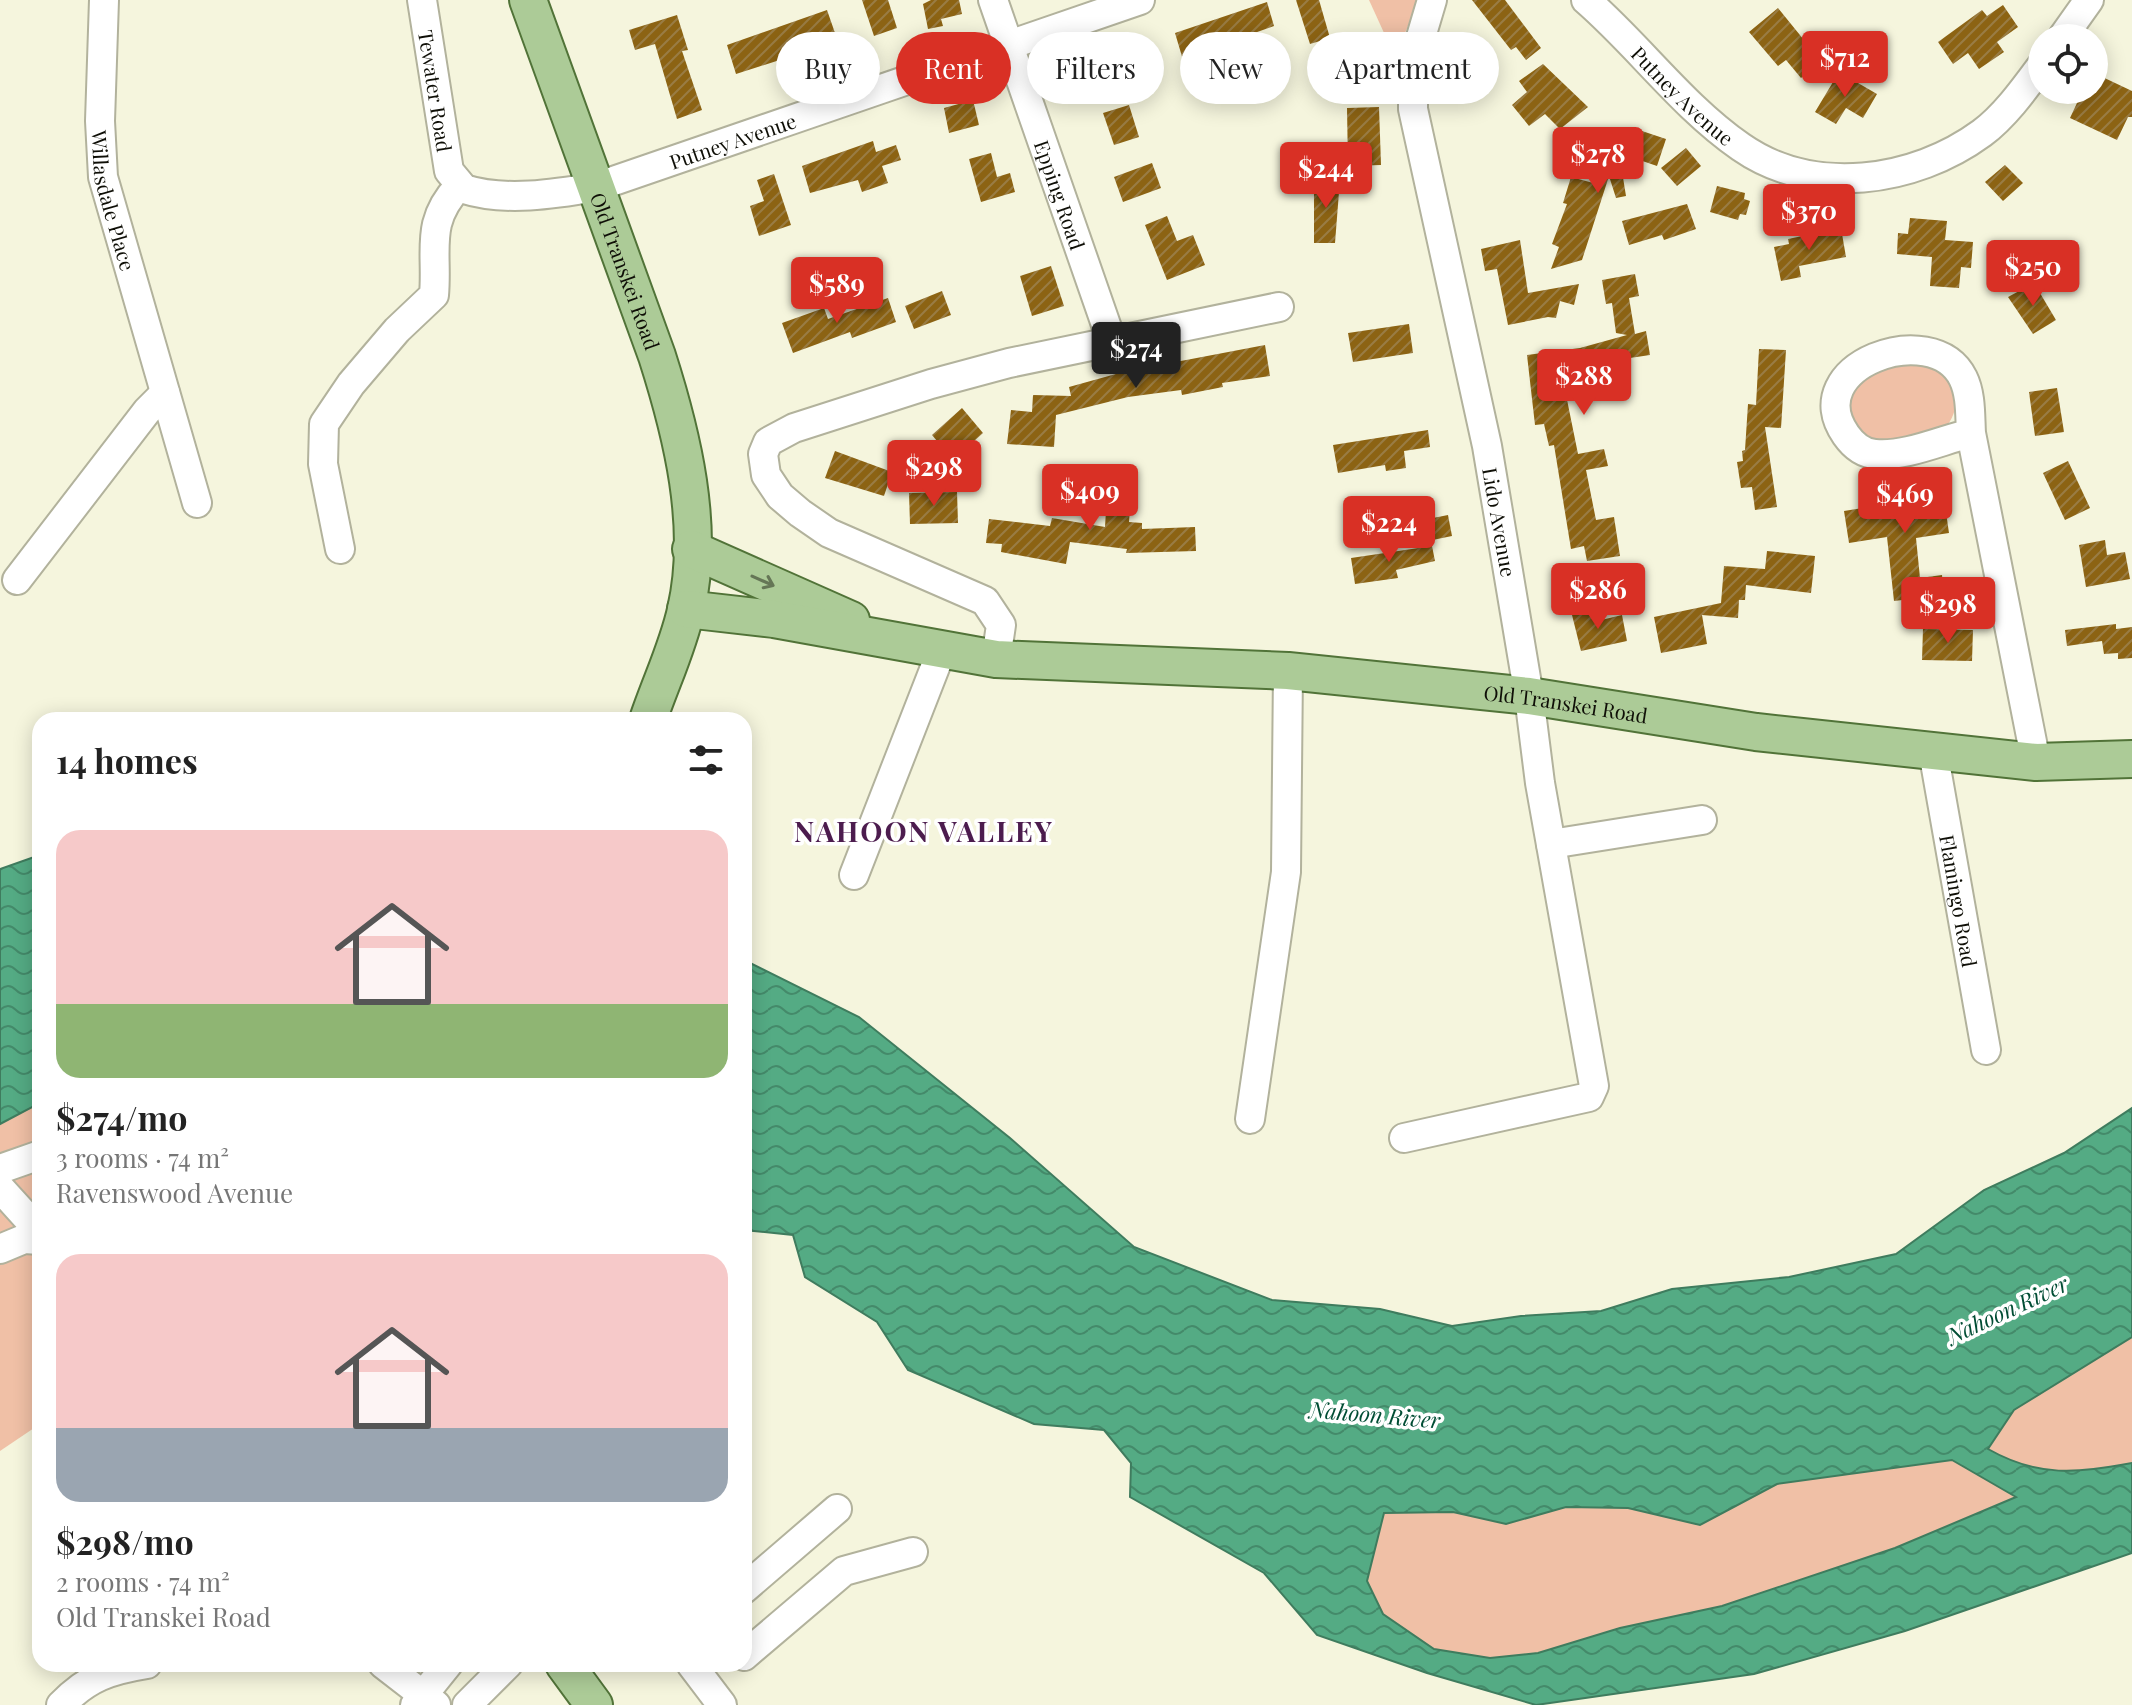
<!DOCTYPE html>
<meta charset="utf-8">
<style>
body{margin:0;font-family:"Playfair Display",serif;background:#f2f2f2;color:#222;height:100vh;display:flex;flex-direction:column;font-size:30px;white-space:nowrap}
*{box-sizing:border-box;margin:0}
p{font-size:26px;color:#767676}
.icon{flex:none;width:44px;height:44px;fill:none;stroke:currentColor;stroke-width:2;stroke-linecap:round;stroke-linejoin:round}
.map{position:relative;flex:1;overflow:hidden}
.panel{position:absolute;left:32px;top:712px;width:720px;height:960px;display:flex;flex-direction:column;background:#fff;border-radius:24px;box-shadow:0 4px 20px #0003}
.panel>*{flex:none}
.top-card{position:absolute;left:776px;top:32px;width:760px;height:72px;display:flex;gap:16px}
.tools{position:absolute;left:2028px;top:24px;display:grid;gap:16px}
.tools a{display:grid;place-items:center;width:80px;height:80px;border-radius:50%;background:#fff;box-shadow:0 4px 20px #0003;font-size:40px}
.price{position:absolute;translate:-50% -68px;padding:0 18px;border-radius:8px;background:#d93025;color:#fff;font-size:26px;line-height:52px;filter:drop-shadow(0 2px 4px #0008)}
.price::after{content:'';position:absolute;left:50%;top:48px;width:24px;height:18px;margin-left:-12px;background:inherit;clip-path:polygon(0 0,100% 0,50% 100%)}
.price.selected{background:#222;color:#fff}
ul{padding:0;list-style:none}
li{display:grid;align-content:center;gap:16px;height:424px;padding:0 24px}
li span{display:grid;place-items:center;height:248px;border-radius:24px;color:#555}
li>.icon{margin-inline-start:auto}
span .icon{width:144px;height:144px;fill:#fffc;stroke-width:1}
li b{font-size:34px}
h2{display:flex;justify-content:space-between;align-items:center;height:96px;padding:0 24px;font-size:34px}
.tag{padding:0 28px;border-radius:36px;background:#fff;box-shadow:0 4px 20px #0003;font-size:28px;line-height:72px}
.tag.selected{background:#d93025;color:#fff}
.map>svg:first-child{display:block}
.green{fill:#f0c0a6}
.water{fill:url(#water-waves);stroke:#3f7c5e;stroke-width:2;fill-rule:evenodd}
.building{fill:url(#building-hatch)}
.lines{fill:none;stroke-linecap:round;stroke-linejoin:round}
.minor-casing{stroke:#b2b29c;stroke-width:32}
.major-casing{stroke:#517338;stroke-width:40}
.minor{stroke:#fff;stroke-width:28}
.major{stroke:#accb97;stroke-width:36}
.oneway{stroke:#657656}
.labels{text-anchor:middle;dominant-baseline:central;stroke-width:7;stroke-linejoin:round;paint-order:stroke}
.street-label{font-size:20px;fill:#0f0f07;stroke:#fff}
.water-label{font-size:22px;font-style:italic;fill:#014d34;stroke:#fff}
.district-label{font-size:28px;font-weight:bold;letter-spacing:2px;fill:#4c1c4e;stroke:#fff}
</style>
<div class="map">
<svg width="2132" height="1705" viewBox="0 0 2132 1705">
<defs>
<pattern id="water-waves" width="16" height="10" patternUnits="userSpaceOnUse" patternTransform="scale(2)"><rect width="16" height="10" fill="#54ab84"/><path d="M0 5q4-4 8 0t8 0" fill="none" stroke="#448a6a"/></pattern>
<pattern id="building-hatch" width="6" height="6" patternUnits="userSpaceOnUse" patternTransform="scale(2)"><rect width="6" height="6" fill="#8c6313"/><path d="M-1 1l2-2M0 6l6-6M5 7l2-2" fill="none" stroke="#997c44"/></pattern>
</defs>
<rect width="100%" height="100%" fill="#f5f5dd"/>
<g class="green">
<polygon points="1369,0 1419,0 1402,40 1390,46"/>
<path d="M1920,360C1927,363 1937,366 1943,371C1963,389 1959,422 1936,435C1917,445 1883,444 1863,438L1849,414L1852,387L1877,369Z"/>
<polygon points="40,1102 40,1424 0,1451 0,1122"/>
<path d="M2132,1337V1463C2073,1474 2044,1477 1988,1450L2014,1410Z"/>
<polygon points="1952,1460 2017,1496 1895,1548 1722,1607 1620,1628 1538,1653 1490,1658 1434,1649 1383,1614 1367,1581 1383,1513 1453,1512 1506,1524 1566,1507 1628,1508 1700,1525 1777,1484"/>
</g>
<g class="water">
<polygon points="40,855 40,1103 0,1124 0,869"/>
<path d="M744,960L859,1017L1010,1138L1134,1247L1272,1300L1380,1309L1452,1326L1521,1316L1601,1311L1672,1289L1789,1277L1896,1254L1984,1190L2064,1153L2132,1108V1337L2014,1410L1988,1449C2039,1478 2077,1473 2132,1463V1553L1905,1631L1754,1674L1536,1705L1427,1673L1317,1635L1264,1573L1130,1497L1131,1463L1104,1430L1034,1424L908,1370L877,1322L805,1277L793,1235L744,1230ZM1952,1460L2016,1497L1895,1548L1722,1606L1620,1628L1538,1653L1490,1658L1434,1649L1383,1614L1367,1581L1384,1513L1453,1512L1506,1524L1566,1507L1628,1508L1700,1525L1777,1484Z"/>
</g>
<g class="building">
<polygon points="862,0 888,0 897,28 874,36"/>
<polygon points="931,0 959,0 962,14 941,19 943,26 928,29 923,4"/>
<polygon points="1296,0 1319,0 1330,38 1310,44"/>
<polygon points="1472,0 1505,0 1541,48 1526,60 1516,47 1511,50"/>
<polygon points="1267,2 1274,26 1201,52 1204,65 1186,70 1175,33"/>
<polygon points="2003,5 2018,27 1997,42 2004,52 1979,69 1968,53 1953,64 1938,42 1982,10 1987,16"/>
<polygon points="1778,8 1821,61 1801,78 1786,60 1778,66 1749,32"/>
<polygon points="827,10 835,33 823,37 825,44 808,50 811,59 795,64 792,56 736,74 727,45"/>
<polygon points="677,15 688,50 682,51 702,110 677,119 655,44 635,50 629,30"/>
<polygon points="1125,48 1133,72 1093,85 1085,62"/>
<polygon points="1543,64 1588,107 1560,129 1545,114 1529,126 1512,105 1527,92 1519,81"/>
<polygon points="1839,72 1877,94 1863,118 1846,108 1836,124 1815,112"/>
<polygon points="2094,73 2132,91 2132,117 2128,117 2117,140 2070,118 2083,90 2094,90"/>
<polygon points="973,100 979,125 949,133 944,108"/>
<polygon points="1129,105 1139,137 1114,145 1103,113"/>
<polygon points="1379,107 1381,165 1348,166 1347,108"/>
<polygon points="1639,130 1666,139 1657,166 1619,153 1626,196 1616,198 1609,176 1582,260 1551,269 1559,247 1552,244 1567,204 1563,203 1571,177 1597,184 1593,151 1634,144"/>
<polygon points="873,141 876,152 896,145 901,160 882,166 888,183 862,192 858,180 810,193 802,166"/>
<polygon points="1686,148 1701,166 1677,186 1661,168"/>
<polygon points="991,153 997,177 1010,173 1015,192 981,202 969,159"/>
<polygon points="1152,163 1161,188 1123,202 1114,177"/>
<polygon points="2005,165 2023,183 2003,201 1985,182"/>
<polygon points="774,174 791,225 759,236 750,206 764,201 757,180"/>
<polygon points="1314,179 1340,179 1335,243 1314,243"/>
<polygon points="1717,186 1745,193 1744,199 1750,201 1746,215 1740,214 1738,220 1710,212"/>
<polygon points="1687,204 1696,229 1664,240 1662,235 1629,245 1622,221"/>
<polygon points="1167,216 1177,241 1193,235 1205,265 1167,280 1145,225"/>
<polygon points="1910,218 1947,221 1945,240 1973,242 1971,268 1961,267 1959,288 1930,286 1932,257 1897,254 1898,233 1908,234"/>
<polygon points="1841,228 1846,257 1799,266 1801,277 1781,281 1774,247 1789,244 1788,239"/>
<polygon points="1520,240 1528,293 1579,284 1574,305 1560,301 1556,318 1548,317 1508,325 1497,269 1485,271 1481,249"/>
<polygon points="1051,266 1064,306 1032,316 1020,276"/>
<polygon points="1635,274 1639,296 1629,298 1635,334 1646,331 1650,355 1610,361 1611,366 1563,380 1578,454 1604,449 1608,466 1586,470 1596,520 1614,517 1620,556 1587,561 1584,546 1571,549 1554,445 1549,446 1544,424 1535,425 1527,355 1580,348 1627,335 1616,333 1612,303 1606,304 1602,280"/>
<polygon points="2034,283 2056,320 2033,334 2008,297"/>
<polygon points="942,291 951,315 914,329 905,306"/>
<polygon points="888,298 896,322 852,338 850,332 793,353 782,323 824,308 828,319"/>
<polygon points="1409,324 1413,353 1353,362 1348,333"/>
<polygon points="1265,345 1270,376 1222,383 1223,387 1182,395 1181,390 1128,397 1056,415 1054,447 1007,444 1011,410 1032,412 1033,395 1071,396 1069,387 1123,372"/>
<polygon points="1759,349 1786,350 1781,428 1765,427 1777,507 1755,510 1752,487 1741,488 1737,462 1743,461 1742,451 1745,450 1748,404 1756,405"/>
<polygon points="2057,388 2064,432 2035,436 2029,392"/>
<polygon points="962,408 983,433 953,460 932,435"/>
<polygon points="1428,430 1430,447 1404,451 1406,468 1386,471 1385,465 1338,473 1333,445"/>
<polygon points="835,451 892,472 884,496 825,478"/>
<polygon points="2068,461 2090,508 2065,520 2043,473"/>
<polygon points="1941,477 1949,533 1916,538 1920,578 1942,575 1944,595 1894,601 1887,537 1849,543 1844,511 1912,500 1910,482"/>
<polygon points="1108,478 1132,480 1129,522 1142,523 1142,529 1195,527 1196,551 1126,553 1127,549 1070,542 1066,564 1001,552 1002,544 986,543 989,519 1050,526 1052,518 1105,527"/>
<polygon points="957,492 958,523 910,524 909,493"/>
<polygon points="1448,515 1452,536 1418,543 1413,522"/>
<polygon points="2105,540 2107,555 2125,552 2130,579 2086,587 2079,545"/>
<polygon points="1432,546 1435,561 1396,570 1398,578 1355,584 1351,558"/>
<polygon points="1767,551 1815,556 1811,593 1746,585 1745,600 1739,600 1738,618 1702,615 1707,644 1661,653 1654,617 1721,603 1724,566 1765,569"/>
<polygon points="1595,610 1597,621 1622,615 1627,641 1581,651 1572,615"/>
<polygon points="2116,624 2116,629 2132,627 2132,658 2118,659 2118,653 2104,654 2102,641 2067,646 2065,630"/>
<polygon points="1923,629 1973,630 1972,661 1922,660"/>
</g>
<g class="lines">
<defs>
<g id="minor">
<path id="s1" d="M104,0L100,121L103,177L197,503"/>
<path id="s2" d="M422,0L449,171L464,189C504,202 555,194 596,187L1140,0"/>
<path id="s3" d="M993,0L1112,342"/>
<path id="s4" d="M1586,0C1639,46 1682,106 1741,147C1813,197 1914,183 1982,133C2005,116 2025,88 2042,65"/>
<polyline points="2062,38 2089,0"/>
<path d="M1971,433C1942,440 1905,457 1875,454C1862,453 1853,445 1846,435C1797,366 1933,317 1963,378C1971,394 1970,415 1971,433L2036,762"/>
<path d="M340,549L323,464L324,424L351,384L397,330L434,295C438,251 424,223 459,186"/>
<polyline points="17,580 147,411 165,393"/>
<polyline points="996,659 1001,625 985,601 829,533 800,513 780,496 766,475 763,454 768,442 794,428 931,384 1009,363 1279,307"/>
<path id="s5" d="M1933,751L1986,1050"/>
<polyline points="1551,844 1702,820"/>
<polyline points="854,875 941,652"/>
<polyline points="1250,1119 1286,872 1288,671"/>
<polyline points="1404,1138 1589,1097 1594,1086 1540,783 1529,696 1487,446 1413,109 1413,64 1432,0"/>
<polyline points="0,1169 40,1155"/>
<polyline points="0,1188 30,1221 37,1240"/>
<polyline points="0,1249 24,1239 40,1240"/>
<polyline points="744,1589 837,1509"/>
<polyline points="744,1656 844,1571 913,1552"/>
<polyline points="383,1664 436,1705"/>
<polyline points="691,1664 722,1705"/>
<path d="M61,1705C88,1677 110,1670 147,1664"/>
<polyline points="415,1705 448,1664"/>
<polyline points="467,1705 508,1664"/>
</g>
<g id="major">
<path id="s6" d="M528,0L657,356C682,434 705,527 686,610C678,647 660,684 648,720"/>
<polyline points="691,549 851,620"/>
<path id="s7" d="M686,609L774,619L996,659L1288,671L1529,696L1756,732L2036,762L2132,759"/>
<polyline points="564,1664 594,1705"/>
</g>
</defs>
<use href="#minor" class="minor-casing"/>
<use href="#major" class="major-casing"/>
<use href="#minor" class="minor"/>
<use href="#major" class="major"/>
</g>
<defs><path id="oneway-shaft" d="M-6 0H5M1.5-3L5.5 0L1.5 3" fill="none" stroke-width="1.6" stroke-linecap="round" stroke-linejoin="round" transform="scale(2)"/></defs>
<use class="oneway" href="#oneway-shaft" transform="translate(763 581) rotate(24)"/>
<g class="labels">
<g class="street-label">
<text stroke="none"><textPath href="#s2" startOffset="92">Tewater Road</textPath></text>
<text stroke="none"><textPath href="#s4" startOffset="136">Putney Avenue</textPath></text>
<text stroke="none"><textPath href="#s2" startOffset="474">Putney Avenue</textPath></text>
<text stroke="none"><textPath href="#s3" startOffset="206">Epping Road</textPath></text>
<text stroke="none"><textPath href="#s1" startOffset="202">Willasdale Place</textPath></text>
<text stroke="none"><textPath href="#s6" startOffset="288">Old Transkei Road</textPath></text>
<text transform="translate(1500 522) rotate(80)">Lido Avenue</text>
<text stroke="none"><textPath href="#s7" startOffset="886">Old Transkei Road</textPath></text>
<text stroke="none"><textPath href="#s5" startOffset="152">Flamingo Road</textPath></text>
</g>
<g class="water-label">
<text transform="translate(2007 1309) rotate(-25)">Nahoon River</text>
<text transform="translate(1375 1414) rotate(5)">Nahoon River</text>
</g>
<g class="district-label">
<text x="924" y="830">NAHOON VALLEY</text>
</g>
</g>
</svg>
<div class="tools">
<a><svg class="icon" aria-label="locate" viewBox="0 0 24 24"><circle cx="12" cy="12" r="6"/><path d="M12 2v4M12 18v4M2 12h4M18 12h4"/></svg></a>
</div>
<b class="price" style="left:1845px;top:99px">$712</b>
<b class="price" style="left:1598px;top:195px">$278</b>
<b class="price" style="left:1326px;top:210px">$244</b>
<b class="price" style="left:1809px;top:252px">$370</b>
<b class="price" style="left:2033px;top:308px">$250</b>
<b class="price" style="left:837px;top:325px">$589</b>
<b class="price selected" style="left:1136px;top:390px">$274</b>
<b class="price" style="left:1584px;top:417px">$288</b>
<b class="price" style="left:934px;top:508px">$298</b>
<b class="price" style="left:1090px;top:532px">$409</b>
<b class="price" style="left:1905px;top:535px">$469</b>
<b class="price" style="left:1389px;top:564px">$224</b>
<b class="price" style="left:1598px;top:631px">$286</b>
<b class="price" style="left:1948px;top:645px">$298</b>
<div class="top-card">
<a class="tag">Buy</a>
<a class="tag selected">Rent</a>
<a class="tag">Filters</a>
<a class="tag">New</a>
<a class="tag">Apartment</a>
</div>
<section class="panel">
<h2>14 homes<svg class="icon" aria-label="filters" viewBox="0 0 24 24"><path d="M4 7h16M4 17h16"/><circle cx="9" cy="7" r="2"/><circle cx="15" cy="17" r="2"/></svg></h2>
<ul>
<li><span style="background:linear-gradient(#f6c9c9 70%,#8fb573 0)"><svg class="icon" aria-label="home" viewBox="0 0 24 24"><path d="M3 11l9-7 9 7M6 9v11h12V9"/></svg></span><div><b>$274/mo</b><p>3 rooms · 74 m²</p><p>Ravenswood Avenue</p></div></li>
<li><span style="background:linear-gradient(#f6c9c9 70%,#9aa5b1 0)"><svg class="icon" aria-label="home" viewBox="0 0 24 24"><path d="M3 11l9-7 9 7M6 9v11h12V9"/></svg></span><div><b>$298/mo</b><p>2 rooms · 74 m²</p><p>Old Transkei Road</p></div></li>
</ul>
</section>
</div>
